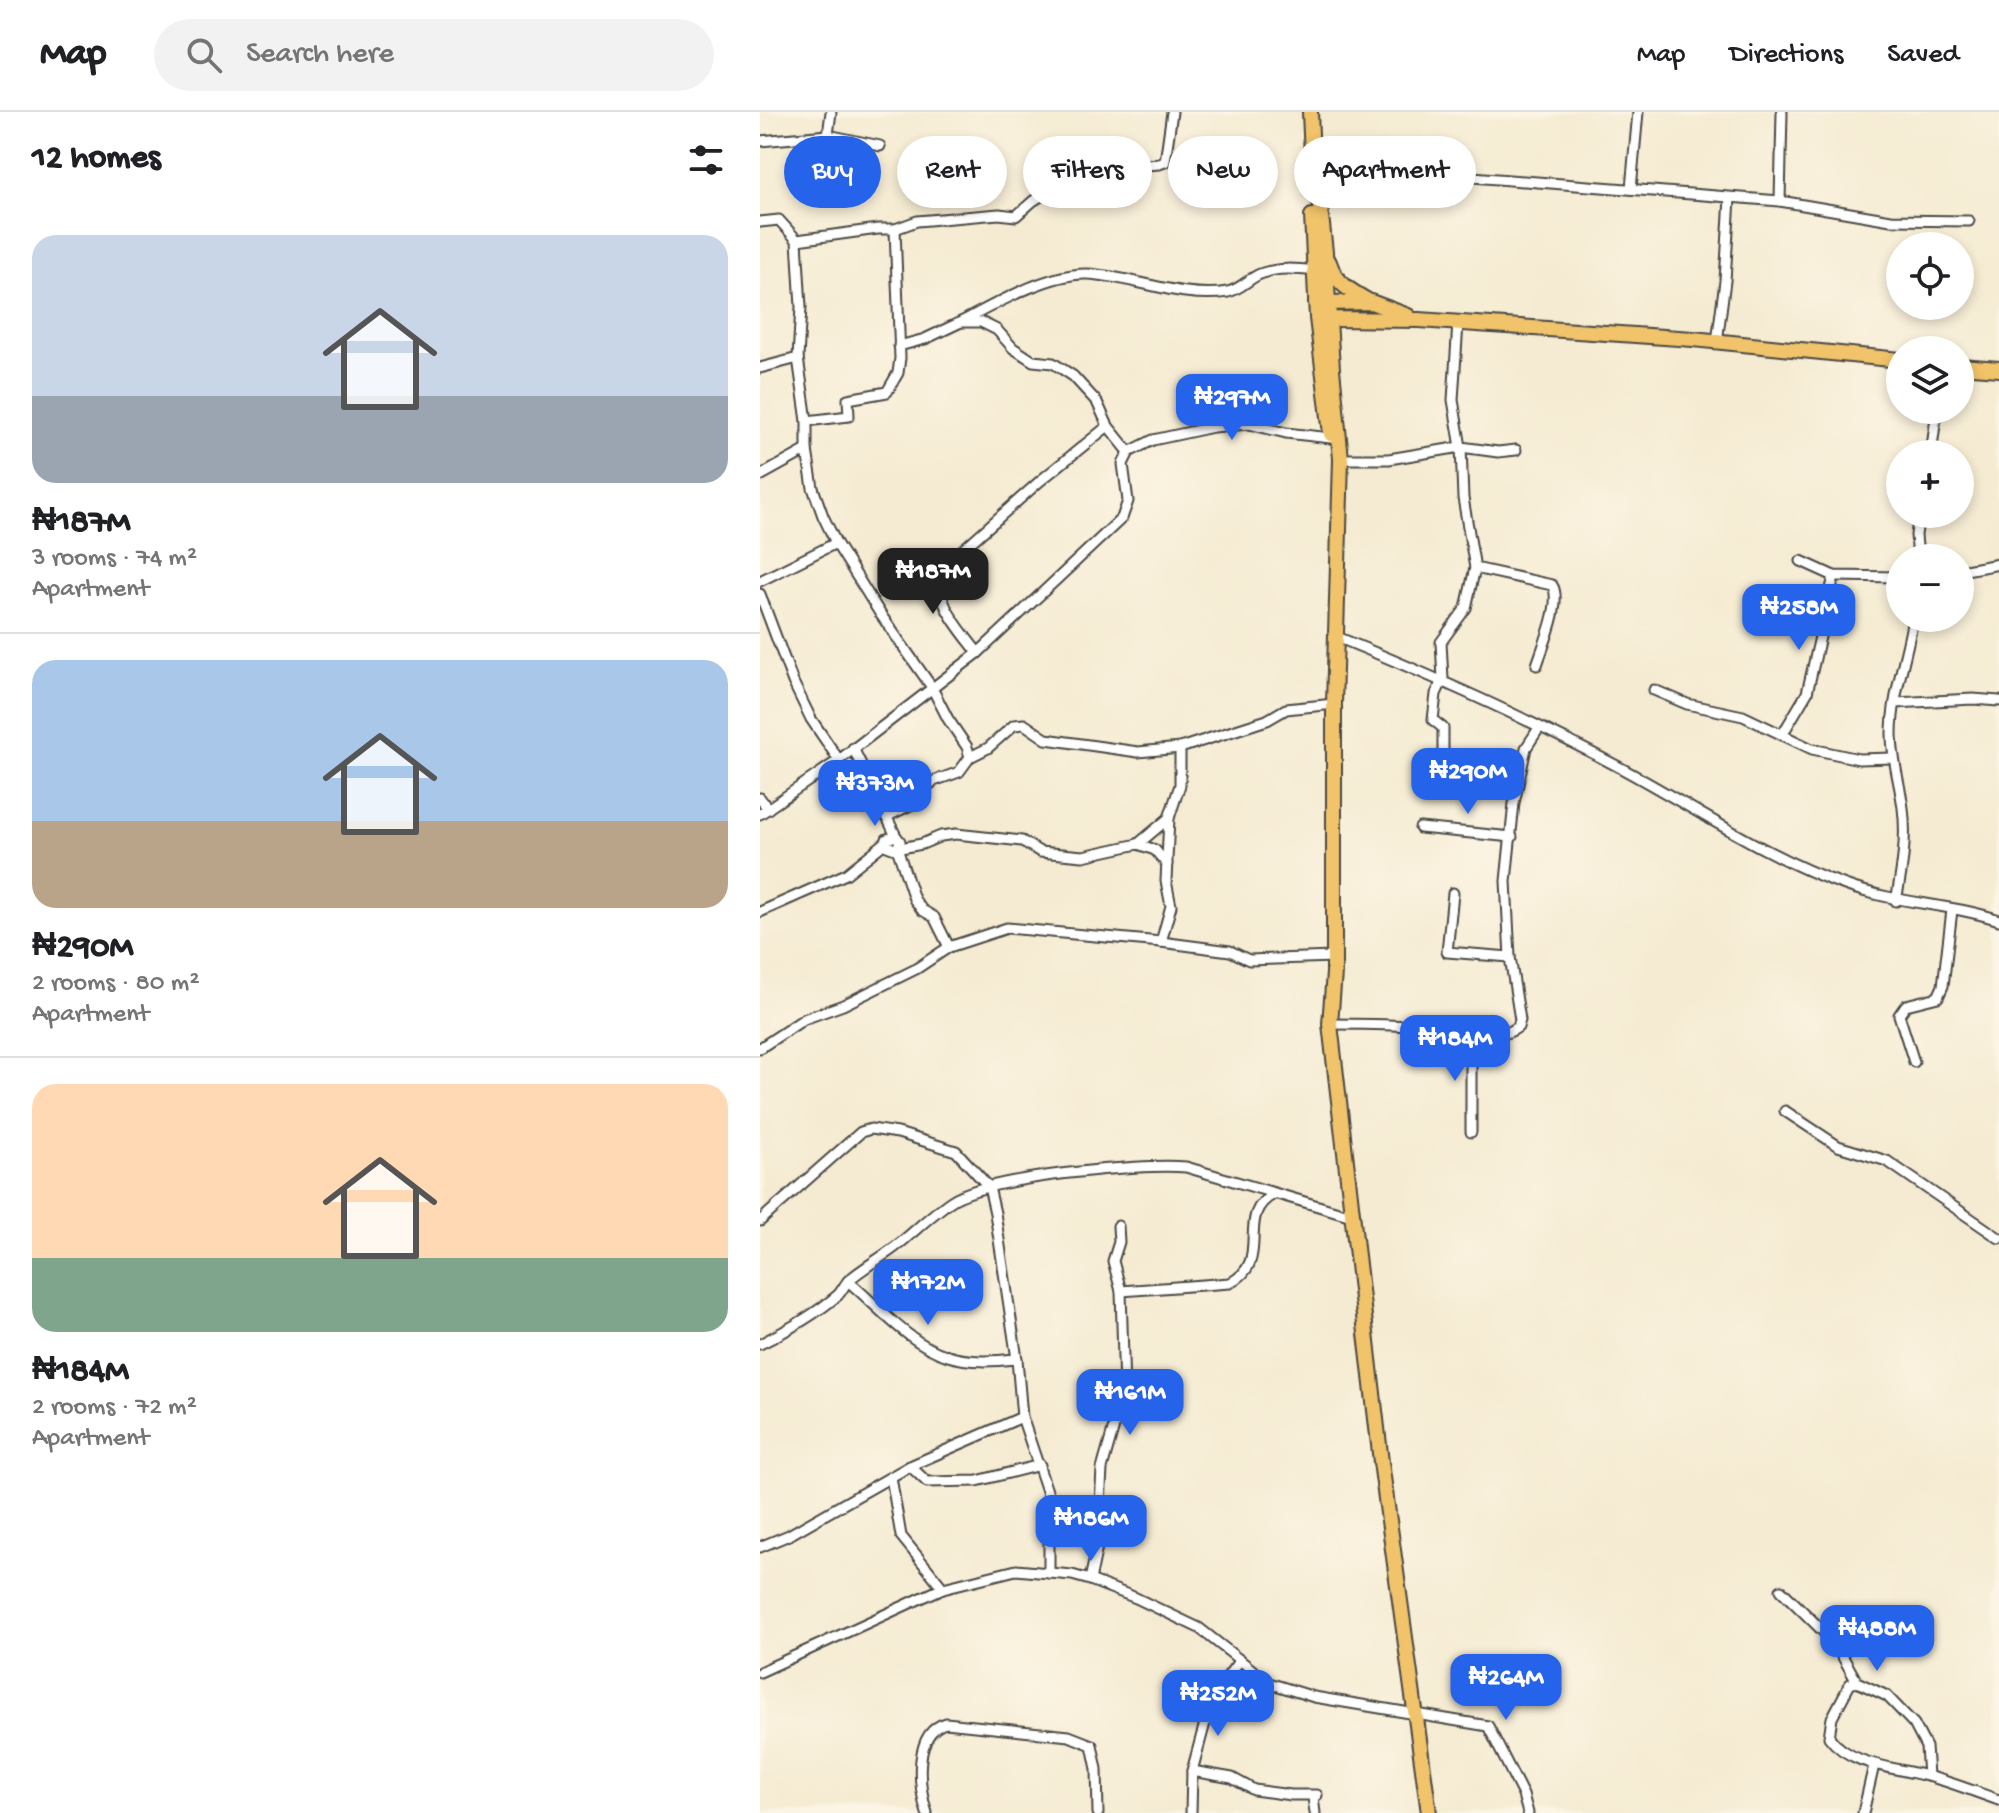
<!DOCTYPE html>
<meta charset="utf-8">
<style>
body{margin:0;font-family:"Gochi Hand",sans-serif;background:#f2f2f2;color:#202124;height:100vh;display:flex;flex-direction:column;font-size:30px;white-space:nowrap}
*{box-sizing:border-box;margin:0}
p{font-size:26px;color:#757577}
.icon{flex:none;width:44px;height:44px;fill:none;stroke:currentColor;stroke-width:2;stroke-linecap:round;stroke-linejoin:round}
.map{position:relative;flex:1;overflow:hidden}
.details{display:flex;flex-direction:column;background:#fff;width:760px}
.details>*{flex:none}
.top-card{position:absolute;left:24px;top:24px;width:760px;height:72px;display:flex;gap:16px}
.tools{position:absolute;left:1126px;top:120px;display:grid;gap:16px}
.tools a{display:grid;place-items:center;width:88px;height:88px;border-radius:50%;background:#fff;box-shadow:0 4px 12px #0003;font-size:40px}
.price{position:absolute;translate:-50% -68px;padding:0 18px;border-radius:16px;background:#2563eb;color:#fff;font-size:26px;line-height:52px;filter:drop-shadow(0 2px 4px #0008)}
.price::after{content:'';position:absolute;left:50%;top:48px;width:24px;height:18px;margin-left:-12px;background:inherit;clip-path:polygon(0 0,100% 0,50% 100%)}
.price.current{background:#222;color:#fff}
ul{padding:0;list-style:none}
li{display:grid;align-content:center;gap:16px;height:424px;padding:0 32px}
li+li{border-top:2px solid #e0e0e0}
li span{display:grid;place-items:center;height:248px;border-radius:24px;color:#555}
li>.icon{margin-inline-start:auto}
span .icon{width:144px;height:144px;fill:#fffc;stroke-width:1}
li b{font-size:34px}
h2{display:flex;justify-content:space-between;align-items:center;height:96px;padding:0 32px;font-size:34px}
.tag{padding:0 28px;border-radius:36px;background:#fff;box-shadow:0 4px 12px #0003;font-size:28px;line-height:72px}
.tag.current{background:#2563eb;color:#fff}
header{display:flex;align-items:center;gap:48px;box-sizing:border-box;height:112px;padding:0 40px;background:#fff;border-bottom:2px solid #e0e0e0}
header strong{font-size:38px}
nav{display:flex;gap:44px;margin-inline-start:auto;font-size:28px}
.search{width:560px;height:72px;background:#f2f2f2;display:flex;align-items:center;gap:20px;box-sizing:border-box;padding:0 28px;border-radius:44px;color:#757577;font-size:30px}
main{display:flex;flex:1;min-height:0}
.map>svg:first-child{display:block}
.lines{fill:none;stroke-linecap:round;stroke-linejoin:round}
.street-casing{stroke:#494844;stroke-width:13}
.primary-casing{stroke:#494844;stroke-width:18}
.street{stroke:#fff;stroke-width:9}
.primary{stroke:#f1c36a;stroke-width:14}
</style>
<header>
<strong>Map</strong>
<div class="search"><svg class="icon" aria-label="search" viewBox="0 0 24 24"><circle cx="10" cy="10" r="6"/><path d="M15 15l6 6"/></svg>Search here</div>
<nav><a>Map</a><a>Directions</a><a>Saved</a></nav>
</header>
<main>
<section class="details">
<h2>12 homes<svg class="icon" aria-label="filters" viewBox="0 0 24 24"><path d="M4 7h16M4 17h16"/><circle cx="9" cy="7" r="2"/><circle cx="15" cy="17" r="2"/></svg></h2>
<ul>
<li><span style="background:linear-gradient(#c9d6e8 65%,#9aa5b1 0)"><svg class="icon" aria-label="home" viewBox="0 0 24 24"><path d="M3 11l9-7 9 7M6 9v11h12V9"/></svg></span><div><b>₦187M</b><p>3 rooms · 74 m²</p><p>Apartment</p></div></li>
<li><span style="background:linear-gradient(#a9c7e8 65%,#b9a48a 0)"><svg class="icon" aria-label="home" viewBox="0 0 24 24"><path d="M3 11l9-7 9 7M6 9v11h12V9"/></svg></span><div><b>₦290M</b><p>2 rooms · 80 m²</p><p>Apartment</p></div></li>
<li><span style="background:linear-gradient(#ffd9b3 70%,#7fa58c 0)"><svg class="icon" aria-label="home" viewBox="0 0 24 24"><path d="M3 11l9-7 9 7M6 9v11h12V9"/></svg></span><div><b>₦184M</b><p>2 rooms · 72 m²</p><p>Apartment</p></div></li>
</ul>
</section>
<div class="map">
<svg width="1239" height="1701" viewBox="0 0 1239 1701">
<rect width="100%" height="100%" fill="#fcf5e5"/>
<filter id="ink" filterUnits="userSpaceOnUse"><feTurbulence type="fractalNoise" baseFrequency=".0125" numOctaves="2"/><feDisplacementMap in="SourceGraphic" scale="16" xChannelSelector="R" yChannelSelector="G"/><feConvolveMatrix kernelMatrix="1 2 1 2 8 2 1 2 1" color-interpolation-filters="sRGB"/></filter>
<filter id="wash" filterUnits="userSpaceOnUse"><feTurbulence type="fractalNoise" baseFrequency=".006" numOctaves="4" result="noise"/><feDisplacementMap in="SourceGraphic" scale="32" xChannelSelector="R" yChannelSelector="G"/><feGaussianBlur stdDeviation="1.8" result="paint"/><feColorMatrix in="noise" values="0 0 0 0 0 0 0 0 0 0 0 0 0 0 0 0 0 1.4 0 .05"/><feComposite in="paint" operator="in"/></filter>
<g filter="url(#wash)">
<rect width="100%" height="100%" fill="#f5ebd2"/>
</g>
<g filter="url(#ink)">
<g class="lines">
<defs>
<g id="street">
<polyline points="68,23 71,0"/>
<polyline points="0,29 68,23 120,34"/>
<polyline points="554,60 712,65 1020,89 1131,108 1209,109"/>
<polyline points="871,77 878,0"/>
<polyline points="1020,89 1022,0"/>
<polyline points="0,110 19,108 37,128 41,195 38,246 47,309 47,338 53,376 63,404 76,431 121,503 171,574 188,607 207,635 210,645"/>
<polyline points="37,128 118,117 135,117 157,109 239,102 256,104 273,89 297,74 312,59 399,52 405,50 412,0"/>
<path d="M201,210C235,192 288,161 327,162C373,164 421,188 468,180C481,177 488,167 500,162C518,155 537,157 555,159"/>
<polyline points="957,230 965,169 970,86"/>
<polyline points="139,234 165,227 201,210 221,210 237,218 253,236 273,249 293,251 313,264 337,290 348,314 369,340"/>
<polyline points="0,256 38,246"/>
<polyline points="47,309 89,304 88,287 127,280 138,261 140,246 135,117"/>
<polyline points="1171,342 1177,298"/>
<polyline points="581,347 629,347 701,335 738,340 756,338"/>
<polyline points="0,364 47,338"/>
<polyline points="1158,446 1156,423 1159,402"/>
<polyline points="1041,449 1074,464 1140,465"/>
<path d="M715,456L792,473C803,489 783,534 777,553"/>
<polyline points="1200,459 1239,452"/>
<polyline points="0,469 76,431"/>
<polyline points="0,482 33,570 51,607 79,648"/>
<path d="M577,525C673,564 767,606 859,655C934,695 1005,745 1085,773C1136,792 1189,791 1239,808"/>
<path d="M218,541C200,517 171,487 182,456L280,369L348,314"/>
<polyline points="894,578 927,592 983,604 1052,637 1099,647 1133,646"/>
<polyline points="1135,591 1213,587 1239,589"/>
<polyline points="1022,623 1047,581 1074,464"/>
<polyline points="93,636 136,724"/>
<polyline points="683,641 683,616 673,608 676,582 683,567 681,530 706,496 715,456 703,386 701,335 693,288 698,211"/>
<polyline points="0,686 8,697"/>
<polyline points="0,702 79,648 218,541 362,406 368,389 363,352 369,340 393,328 453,315 489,312 526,321 571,326"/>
<polyline points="126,705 157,690 166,675 174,669 199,660 210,645 228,636 254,613 264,612 286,627 378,640 420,636 507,608 526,597 574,592"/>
<polyline points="660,716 752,725"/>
<polyline points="378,732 395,738 407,752"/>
<polyline points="138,735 140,729 136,724 127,727 127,734 135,737 162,732 181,724 196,722 262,729 280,740 323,744 378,732 409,706"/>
<polyline points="137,736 154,787 162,798 174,805 189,835"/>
<polyline points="693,781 687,840 750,845"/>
<path d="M1136,789C1142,758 1147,727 1143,696C1140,671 1132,648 1132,622C1132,583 1147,544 1153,506"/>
<polyline points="0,800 86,762 126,730"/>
<polyline points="401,830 411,794 406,769 409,706 420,673 420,636"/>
<path d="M570,912C596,912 621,912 647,914C679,918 729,936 758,915L760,908L750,845L746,769L754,691L766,636L779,616"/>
<polyline points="0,936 44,907 83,893 156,857 189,835 247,816 401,830 470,839 489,848 574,845"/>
<polyline points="1154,950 1139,903 1146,893 1178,885 1183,874 1192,798"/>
<polyline points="1025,999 1078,1034 1127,1049 1239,1126"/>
<polyline points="711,1020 711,923"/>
<polyline points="0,1109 101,1020 111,1017 138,1021 196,1039 229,1075 235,1101 257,1247 262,1305 289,1385 289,1461"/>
<path d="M88,1169C119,1195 149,1232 188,1244C210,1251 235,1249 257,1247"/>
<path d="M361,1179L470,1171C514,1149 473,1103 514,1082"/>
<path d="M0,1232C26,1219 56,1202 78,1183C82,1179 84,1173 89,1168C104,1155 123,1145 139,1132C156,1118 172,1102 191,1089C226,1065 381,1051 426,1055L592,1104"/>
<polyline points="150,1354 167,1370 217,1369 280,1353"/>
<polyline points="131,1365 141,1424 183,1476"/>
<polyline points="0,1435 29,1423 150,1354 262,1305"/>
<polyline points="330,1468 338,1430 342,1357 364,1279 361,1179 353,1149 359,1130 358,1114"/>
<polyline points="1021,1478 1075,1531 1097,1570 1127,1584 1154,1612 1166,1635 1168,1664"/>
<polyline points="0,1560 183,1476 256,1458 312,1463 330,1468 376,1486 439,1516 509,1571 554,1585 728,1614 763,1683 768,1701"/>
<path d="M1097,1570L1090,1572L1072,1606L1069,1625C1090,1654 1135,1655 1167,1664C1191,1670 1215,1680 1239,1688"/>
<polyline points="432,1659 472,1666 494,1678 531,1683 557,1683 553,1685 555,1701"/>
<path d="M167,1701C158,1675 153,1620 186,1611L309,1624L332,1633L337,1657L338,1701"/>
<polyline points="431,1701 432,1659 452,1585 480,1548"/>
<polyline points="1103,1701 1114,1653"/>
</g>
<g id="primary">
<polyline points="550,0 553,67"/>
<polyline points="554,60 558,76 565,140 572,257 581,347 574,592 574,861 570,912 621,1350 669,1701"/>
<polyline points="552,104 557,206 571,322"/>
<path d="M569,150C575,171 592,180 610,190"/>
<polyline points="556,190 570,207 659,208 933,227 1140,248"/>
<polyline points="562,198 568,191 611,190 648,204"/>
<polyline points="1200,254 1239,257"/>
</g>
</defs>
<use href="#street" class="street-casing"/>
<use href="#primary" class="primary-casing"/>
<use href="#street" class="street"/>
<use href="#primary" class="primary"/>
</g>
</g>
</svg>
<div class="tools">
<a><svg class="icon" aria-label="locate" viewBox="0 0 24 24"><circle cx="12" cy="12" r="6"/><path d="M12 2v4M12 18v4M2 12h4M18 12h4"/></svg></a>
<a><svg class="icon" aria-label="layers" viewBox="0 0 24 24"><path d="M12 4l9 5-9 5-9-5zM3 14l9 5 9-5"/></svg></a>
<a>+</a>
<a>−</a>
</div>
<b class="price" style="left:472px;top:330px">₦297M</b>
<b class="price current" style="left:173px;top:504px">₦187M</b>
<b class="price" style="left:1039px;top:540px">₦258M</b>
<b class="price" style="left:708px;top:704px">₦290M</b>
<b class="price" style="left:115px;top:716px">₦373M</b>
<b class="price" style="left:695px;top:971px">₦184M</b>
<b class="price" style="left:168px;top:1215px">₦172M</b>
<b class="price" style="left:370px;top:1325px">₦161M</b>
<b class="price" style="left:331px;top:1451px">₦186M</b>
<b class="price" style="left:1117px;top:1561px">₦488M</b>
<b class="price" style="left:746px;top:1610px">₦264M</b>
<b class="price" style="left:458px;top:1626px">₦252M</b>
<div class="top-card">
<a class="tag current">Buy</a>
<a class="tag">Rent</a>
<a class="tag">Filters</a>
<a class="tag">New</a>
<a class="tag">Apartment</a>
</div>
</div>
</main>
